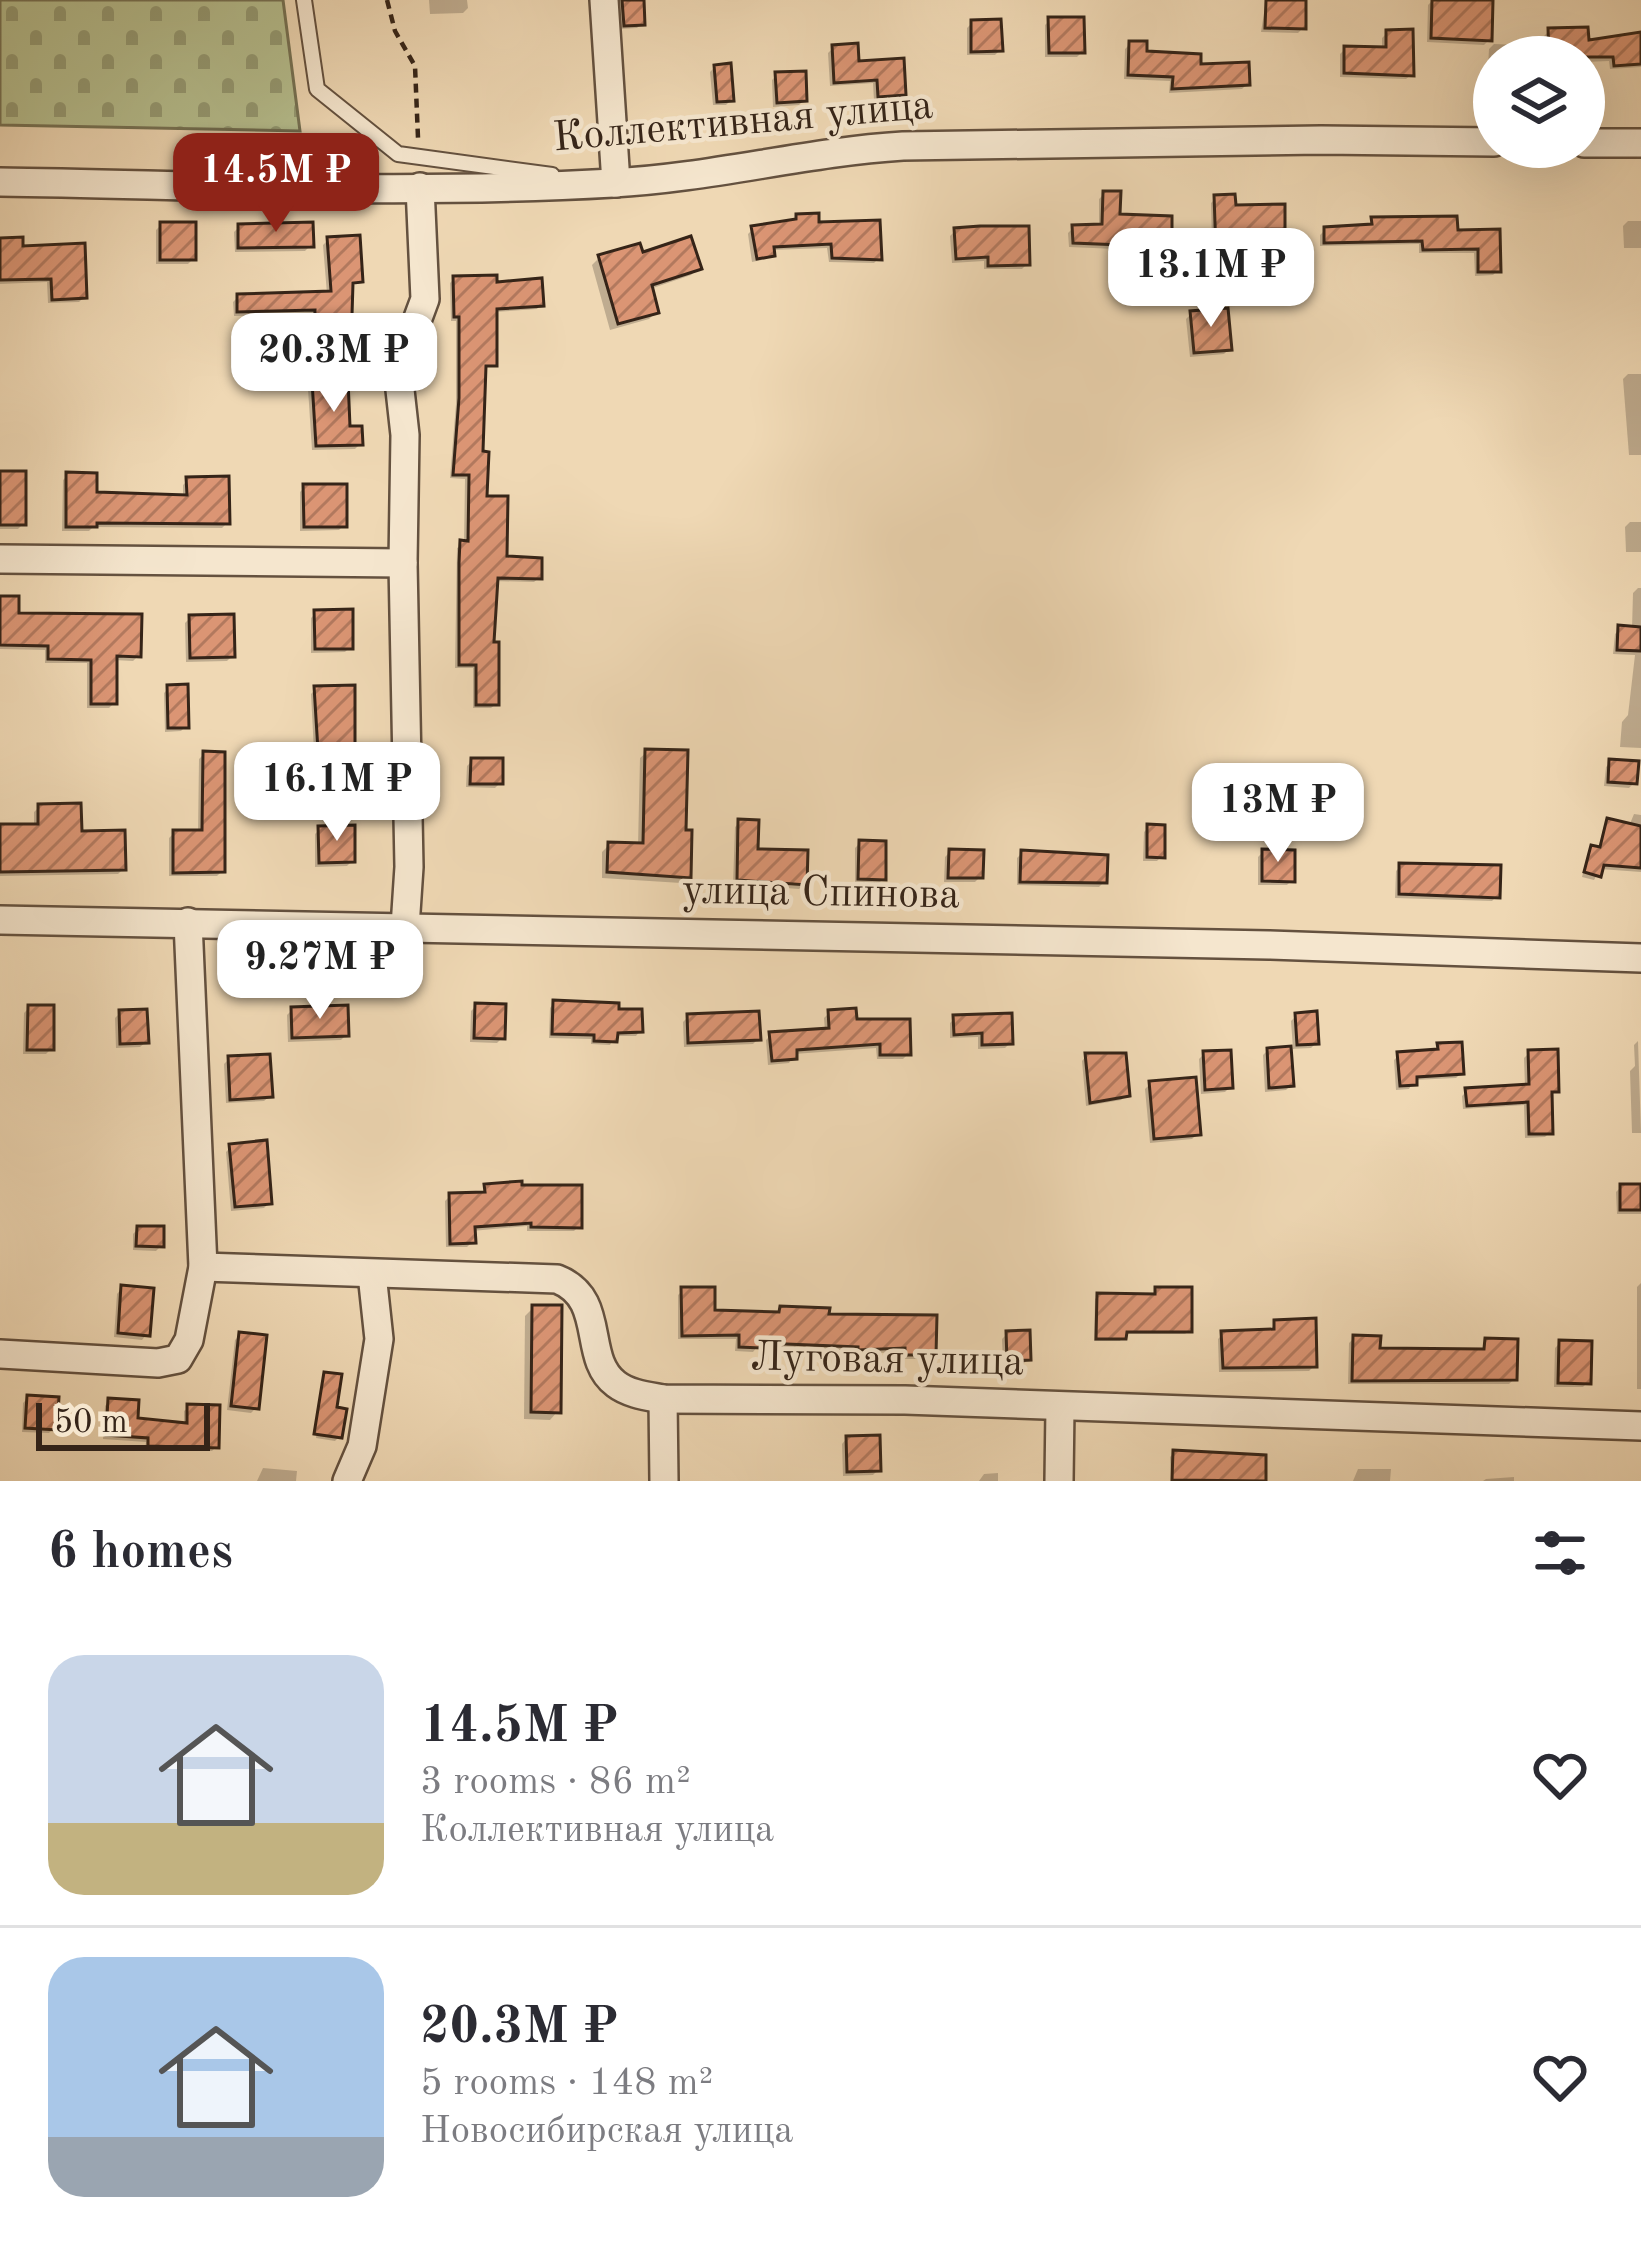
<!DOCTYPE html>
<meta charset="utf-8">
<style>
body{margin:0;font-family:"Old Standard TT",serif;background:#f7f7f7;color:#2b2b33;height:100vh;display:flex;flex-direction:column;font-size:45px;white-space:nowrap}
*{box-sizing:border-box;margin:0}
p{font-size:39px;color:#7c7c81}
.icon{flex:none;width:66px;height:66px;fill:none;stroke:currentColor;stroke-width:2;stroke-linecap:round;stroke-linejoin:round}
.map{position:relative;height:1481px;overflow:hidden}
.side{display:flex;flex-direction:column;background:#fff;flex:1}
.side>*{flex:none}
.controls{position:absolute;left:1473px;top:36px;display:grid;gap:24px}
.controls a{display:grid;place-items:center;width:132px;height:132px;border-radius:50%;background:#fff;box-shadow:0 12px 48px #0002;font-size:60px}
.scale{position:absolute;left:36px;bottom:30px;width:174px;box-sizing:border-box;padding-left:12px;border:6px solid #352418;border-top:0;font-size:33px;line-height:42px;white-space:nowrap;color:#352418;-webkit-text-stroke:9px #f5e6ce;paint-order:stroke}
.price{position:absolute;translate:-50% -102px;padding:0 27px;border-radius:24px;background:#fff;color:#222;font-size:39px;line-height:78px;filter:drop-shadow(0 3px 6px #0008)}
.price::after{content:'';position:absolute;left:50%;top:72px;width:36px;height:27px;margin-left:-18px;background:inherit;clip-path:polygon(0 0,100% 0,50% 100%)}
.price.active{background:#8f2418;color:#fff}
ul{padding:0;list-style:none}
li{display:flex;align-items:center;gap:36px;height:300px;padding:0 48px}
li+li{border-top:3px solid #e1e1e2}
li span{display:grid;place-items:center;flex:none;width:336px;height:240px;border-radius:36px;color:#555}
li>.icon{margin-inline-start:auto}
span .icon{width:144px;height:144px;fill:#fffc;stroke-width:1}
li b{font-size:51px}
h2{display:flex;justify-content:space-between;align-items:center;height:144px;padding:0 48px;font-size:51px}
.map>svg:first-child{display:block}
.cemetery{fill:url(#cemetery-stones);stroke:#767254;stroke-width:3}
.shadow{fill:#0003}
.building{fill:url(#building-hatch);stroke:#352418;stroke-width:3}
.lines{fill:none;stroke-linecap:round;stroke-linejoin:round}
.lane-casing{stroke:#64513f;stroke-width:18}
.street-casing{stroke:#64513f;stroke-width:32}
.path{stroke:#352418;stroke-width:4.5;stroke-dasharray:9 6;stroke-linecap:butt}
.lane{stroke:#f5e6ce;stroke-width:14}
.street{stroke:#f5e6ce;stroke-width:27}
.labels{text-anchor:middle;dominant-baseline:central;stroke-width:9;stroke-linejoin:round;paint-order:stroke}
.street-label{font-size:42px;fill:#352418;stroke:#f5e6ce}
</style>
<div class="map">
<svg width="1641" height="1481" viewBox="0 0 1641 1481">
<defs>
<pattern id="cemetery-stones" width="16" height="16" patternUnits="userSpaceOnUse" patternTransform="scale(3)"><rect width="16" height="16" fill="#b6bf8f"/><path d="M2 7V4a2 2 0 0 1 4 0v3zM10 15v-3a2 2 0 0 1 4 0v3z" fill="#959b74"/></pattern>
<pattern id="building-hatch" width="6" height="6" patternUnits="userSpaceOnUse" patternTransform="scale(3)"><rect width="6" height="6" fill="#db9574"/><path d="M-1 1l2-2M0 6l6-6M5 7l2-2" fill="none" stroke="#b2795e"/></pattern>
</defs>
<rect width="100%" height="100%" fill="#efd8b4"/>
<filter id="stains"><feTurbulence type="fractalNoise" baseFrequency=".00167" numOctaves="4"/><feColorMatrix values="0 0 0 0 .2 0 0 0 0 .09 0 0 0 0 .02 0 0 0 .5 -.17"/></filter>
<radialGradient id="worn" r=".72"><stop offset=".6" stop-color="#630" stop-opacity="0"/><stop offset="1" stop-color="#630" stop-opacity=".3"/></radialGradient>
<polygon class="cemetery" points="0,0 283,0 300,131 0,125"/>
<g class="shadow">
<polygon points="429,0 467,0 468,8 463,13 430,14"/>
<polygon points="616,0 641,0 642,23 637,28 620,29"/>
<polygon points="1266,0 1303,0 1303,28 1298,33 1261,32"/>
<polygon points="1433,0 1489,40 1484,45 1427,42 1428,5"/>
<polygon points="1050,20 1082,52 1077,57 1045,57 1045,25"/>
<polygon points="972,23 1000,50 995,55 967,55 967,28"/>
<polygon points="1549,31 1586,43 1641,35 1641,67 1610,69 1609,61 1584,62 1584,57 1494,57 1494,88 1487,87 1489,49 1494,44 1545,46 1544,36"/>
<polygon points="1387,33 1411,75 1406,79 1340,77 1340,54 1345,49 1382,50 1382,38"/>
<polygon points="1130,44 1143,53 1247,84 1242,89 1169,93 1170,81 1124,79 1125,49"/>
<polygon points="833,48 856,64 903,94 898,99 874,101 873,83 830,86 828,53"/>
<polygon points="715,67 731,100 726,105 713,105 710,72"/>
<polygon points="777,75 804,100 799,105 773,107 772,80"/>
<polygon points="1104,194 1117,217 1169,246 1164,251 1069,247 1068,233 1073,228 1099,227 1099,199"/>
<polygon points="1216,198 1282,228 1277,233 1234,234 1235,278 1230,283 1213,284 1211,203"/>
<polygon points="797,217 816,225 879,258 874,263 829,262 827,248 771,250 767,259 752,262 748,234 753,229 792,223"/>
<polygon points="1373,220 1455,233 1497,232 1498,270 1493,275 1475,276 1474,253 1419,253 1419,244 1320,246 1320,235 1325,230 1368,225"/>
<polygon points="1628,221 1641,221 1641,248 1624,248 1623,226"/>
<polygon points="161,225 193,259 188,264 156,264 156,230"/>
<polygon points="239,227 310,246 305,251 235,252 234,232"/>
<polygon points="955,231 1027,264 1022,269 984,269 984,261 952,263 950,236"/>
<polygon points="328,240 360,281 350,286 348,345 343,350 310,349 311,314 234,316 233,302 238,297 327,294 323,245"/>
<polygon points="0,241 20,249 84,297 79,302 48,303 47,282 0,284"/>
<polygon points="641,256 699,268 691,275 650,289 656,312 649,319 610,330 592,265 600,257"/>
<polygon points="454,279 494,285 541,304 537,309 494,312 494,364 483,369 480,454 484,499 504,559 539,578 534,582 494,581 491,645 496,704 491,708 473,708 473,668 455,668 457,548 464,544 465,479 450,478 456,404 456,321 451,321 450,283"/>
<polygon points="1191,314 1229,349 1224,354 1190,357 1186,319"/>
<polygon points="1628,374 1641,374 1641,455 1629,455 1623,379"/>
<polygon points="313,384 360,444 355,449 312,450 308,389"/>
<polygon points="0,474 23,524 18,529 0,529"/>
<polygon points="68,475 94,495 183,498 183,485 188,480 227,523 222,528 93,527 89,531 62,531 63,480"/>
<polygon points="305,487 344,525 339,530 300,531 300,492"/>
<polygon points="1630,522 1641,522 1641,552 1626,552 1625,527"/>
<polygon points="1638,588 1641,588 1641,748 1620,747 1622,722 1628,715 1635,655 1613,654 1615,634 1620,629 1632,629 1633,593"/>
<polygon points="0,599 16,616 138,656 133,661 114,660 114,703 109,708 87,708 87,663 45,663 45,650 0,649"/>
<polygon points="316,613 350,647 345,652 311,653 311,618"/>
<polygon points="190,618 232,656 227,661 186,662 185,623"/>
<polygon points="169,688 186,726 181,731 165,732 164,693"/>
<polygon points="316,689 352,764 347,769 315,771 311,694"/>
<polygon points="647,752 683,833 688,877 681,883 602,878 602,852 609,845 638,846 640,758"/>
<polygon points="204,754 222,871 217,876 169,876 169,838 174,833 198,833 199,759"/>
<polygon points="472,761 500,783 495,788 466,787 467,766"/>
<polygon points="1611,762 1634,783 1629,788 1604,786 1606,767"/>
<polygon points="39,807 123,869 118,874 0,876 0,828 34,827 34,812"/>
<polygon points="1634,814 1641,815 1641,872 1600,869 1594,880 1582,877 1588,853 1592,848 1598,850 1604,826 1608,821 1629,826"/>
<polygon points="740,822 755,852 804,884 799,889 733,884 735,827"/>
<polygon points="1149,827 1162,856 1157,861 1143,861 1144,832"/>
<polygon points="320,829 352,861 347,866 315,867 315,834"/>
<polygon points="860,843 883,879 878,884 855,883 855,848"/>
<polygon points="950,852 980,877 975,882 944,882 945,857"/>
<polygon points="1263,852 1292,880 1287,885 1258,885 1258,857"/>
<polygon points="1022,853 1104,882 1099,887 1017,885 1017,858"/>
<polygon points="1401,866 1497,896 1492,901 1395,898 1396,871"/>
<polygon points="554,1003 640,1031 636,1036 615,1036 610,1045 591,1044 591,1039 549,1038 550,1008"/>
<polygon points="476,1006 502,1038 497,1043 470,1042 471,1011"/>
<polygon points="29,1008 51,1049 46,1054 23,1054 24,1013"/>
<polygon points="292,1010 346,1035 341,1040 288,1042 287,1015"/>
<polygon points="120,1013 146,1042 140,1047 116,1048 115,1018"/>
<polygon points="829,1013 854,1023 908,1054 903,1059 877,1059 876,1048 794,1054 789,1063 768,1065 766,1040 771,1035 825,1031 824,1018"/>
<polygon points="1296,1016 1316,1043 1311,1048 1289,1049 1291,1085 1286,1090 1265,1092 1263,1055 1268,1050 1293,1049 1291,1021"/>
<polygon points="688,1017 758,1039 753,1044 684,1047 683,1022"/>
<polygon points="955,1018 1010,1043 1005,1048 978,1049 978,1037 950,1038 950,1023"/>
<polygon points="1638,1041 1641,1133 1632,1133 1630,1071 1635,1066 1634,1045"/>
<polygon points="1439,1046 1461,1073 1456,1078 1414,1080 1409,1089 1396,1090 1394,1060 1399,1055 1434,1051"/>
<polygon points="1529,1053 1556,1090 1550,1097 1550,1132 1545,1137 1525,1138 1524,1105 1463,1109 1462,1096 1467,1091 1525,1087 1524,1058"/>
<polygon points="1204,1054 1230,1087 1225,1092 1201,1094 1199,1059"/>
<polygon points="1086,1056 1127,1095 1121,1100 1086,1106 1082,1061"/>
<polygon points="229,1059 270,1096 264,1101 226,1103 224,1064"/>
<polygon points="1150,1084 1198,1134 1192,1139 1150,1143 1145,1089"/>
<polygon points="231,1147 269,1203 264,1208 231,1211 226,1152"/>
<polygon points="486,1187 579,1226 574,1231 527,1231 527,1226 472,1231 472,1242 467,1247 446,1247 445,1201 450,1196 481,1195"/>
<polygon points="1621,1187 1641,1187 1641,1214 1617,1214 1616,1192"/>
<polygon points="138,1229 161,1246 156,1251 133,1250 133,1234"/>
<polygon points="1641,1283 1641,1389 1637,1389 1637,1287"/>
<polygon points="122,1288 147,1334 142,1340 114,1337 117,1294"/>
<polygon points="683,1290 712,1313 775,1315 781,1309 826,1317 933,1354 928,1359 901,1359 901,1352 854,1354 757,1347 753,1352 735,1351 736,1339 678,1339 678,1295"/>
<polygon points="1157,1290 1189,1331 1185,1334 1124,1334 1120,1341 1094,1341 1095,1299 1098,1296 1153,1297"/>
<polygon points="533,1308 558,1411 550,1420 524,1419 525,1316"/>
<polygon points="1275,1322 1314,1366 1309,1371 1219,1372 1218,1339 1223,1334 1270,1332"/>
<polygon points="1007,1334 1028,1359 1023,1364 1003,1365 1002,1339"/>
<polygon points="240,1335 256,1408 251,1413 227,1410 235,1340"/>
<polygon points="1354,1338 1377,1351 1481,1352 1486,1341 1514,1379 1509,1384 1348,1384 1349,1343"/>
<polygon points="1560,1343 1588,1382 1583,1387 1554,1387 1555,1348"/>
<polygon points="326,1375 339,1437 335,1441 316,1438"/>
<polygon points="28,1398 54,1428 49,1433 22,1432 23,1403"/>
<polygon points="109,1401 134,1421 184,1426 184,1411 189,1407 216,1447 212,1451 145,1449 146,1442 103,1439 105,1406"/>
<polygon points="847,1438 878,1470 873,1475 843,1476 842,1444"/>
<polygon points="1174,1453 1263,1458 1263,1481 1171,1481 1170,1457"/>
<polygon points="263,1468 297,1471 296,1481 257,1481"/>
<polygon points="1358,1469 1391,1469 1390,1481 1353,1481"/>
<polygon points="998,1473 998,1481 979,1481 984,1474"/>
<polygon points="1514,1477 1514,1481 1483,1481 1486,1479"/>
</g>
<g class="building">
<polygon points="622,0 644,0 645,25 624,26"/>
<polygon points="1266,0 1306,0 1306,29 1265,28"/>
<polygon points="1432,0 1493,0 1492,41 1431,38"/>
<polygon points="1048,17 1084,17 1085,53 1049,53"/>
<polygon points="1001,19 1003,51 971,52 971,20"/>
<polygon points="1588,27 1589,40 1641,32 1641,64 1614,66 1613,57 1549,57 1548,28"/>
<polygon points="1413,29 1414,76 1344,73 1344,46 1386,47 1386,30"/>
<polygon points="1129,41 1147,41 1147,51 1201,54 1201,64 1249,62 1250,85 1172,89 1173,77 1128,75"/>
<polygon points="858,43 859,61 904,58 906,95 878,97 877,80 834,83 832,45"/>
<polygon points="731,63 734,101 717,102 714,65"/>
<polygon points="806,71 807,101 777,103 775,72"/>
<polygon points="1103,191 1121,191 1120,214 1172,216 1172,247 1073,243 1072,225 1102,224"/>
<polygon points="1235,194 1236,205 1285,204 1285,229 1236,230 1238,279 1217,280 1214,195"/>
<polygon points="819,213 819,222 880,220 882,260 832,258 831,244 774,247 775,256 757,259 751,226 796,219 796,214"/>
<polygon points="1457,216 1458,230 1500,229 1501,272 1478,272 1478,249 1423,250 1422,241 1324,243 1324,227 1372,224 1371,217"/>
<rect x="160" y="222" width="36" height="38"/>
<polygon points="313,222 314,247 238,248 238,224"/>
<polygon points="980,226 1029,226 1030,265 988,266 988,257 956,259 954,228"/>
<polygon points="360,235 363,282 353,283 351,347 314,345 315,310 237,312 237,294 331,291 327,237"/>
<polygon points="691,236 702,269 652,285 659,313 618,324 598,255 640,243 643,252"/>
<polygon points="23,237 23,246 85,243 87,298 52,300 51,279 0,280 0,238"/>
<polygon points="497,275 497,282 542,278 544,306 497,309 497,366 486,366 483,451 489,452 487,496 508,496 507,556 542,558 542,579 498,578 494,642 499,642 499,705 476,705 476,665 459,665 459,563 460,540 468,541 469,475 453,475 459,398 459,317 454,317 453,276"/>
<polygon points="1228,308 1232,350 1194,353 1190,311"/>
<polygon points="348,380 350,426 362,426 363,445 316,446 312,381"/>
<rect x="0" y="471" width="26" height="54"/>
<polygon points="66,472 97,473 97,492 187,495 186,477 229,476 230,524 97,523 97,527 66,527"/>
<polygon points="303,484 347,484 347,527 304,527"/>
<polygon points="0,596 19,596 19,613 142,614 141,657 117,656 117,704 91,704 91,660 48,659 48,646 0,645"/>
<polygon points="353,609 353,649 315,649 314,610"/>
<polygon points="234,614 235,657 190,658 189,615"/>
<polygon points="1618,625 1641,627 1641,651 1617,650"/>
<polygon points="188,684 189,728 168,728 167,685"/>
<polygon points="355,685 355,765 319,767 314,686"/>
<polygon points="645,749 688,750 686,830 692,830 691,878 607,872 608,842 643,843"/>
<polygon points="203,751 225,752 225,872 173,873 173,830 202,830"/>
<polygon points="471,758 503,758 503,784 470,784"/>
<polygon points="1609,759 1639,761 1637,784 1608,782"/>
<polygon points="81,803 82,831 125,830 126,870 0,872 0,824 38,824 38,804"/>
<polygon points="1607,818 1641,826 1641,868 1604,865 1601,877 1584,872 1591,845 1600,847"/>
<polygon points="738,819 759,820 758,849 808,850 807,885 737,880"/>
<polygon points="1147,824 1165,825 1165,858 1147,857"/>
<polygon points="355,825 355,862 319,863 318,826"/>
<polygon points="859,840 886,841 886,880 858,879"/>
<polygon points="949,849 984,850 983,878 948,878"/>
<polygon points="1262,849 1295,850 1295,882 1262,881"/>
<polygon points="1021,850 1108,855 1107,883 1020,882"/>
<polygon points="1399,863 1501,865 1500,898 1399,894"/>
<polygon points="553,1000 619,1003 619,1009 642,1009 643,1032 618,1033 617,1042 594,1041 594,1035 552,1034"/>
<polygon points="475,1003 506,1004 505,1039 474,1038"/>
<polygon points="28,1005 54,1005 54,1050 27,1050"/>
<polygon points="348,1005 349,1036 292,1038 291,1007"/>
<polygon points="856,1008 857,1019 910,1019 911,1055 880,1055 880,1044 797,1050 797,1059 772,1061 769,1032 829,1028 828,1010"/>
<polygon points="147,1009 149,1043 120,1044 119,1010"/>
<polygon points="759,1011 761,1040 688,1043 687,1014"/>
<polygon points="1317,1011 1319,1044 1297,1045 1295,1013"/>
<polygon points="1012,1013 1013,1044 982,1045 982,1033 954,1035 953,1015"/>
<polygon points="1462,1042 1464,1074 1417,1077 1417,1085 1400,1086 1397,1052 1438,1049 1437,1043"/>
<polygon points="1291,1046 1294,1086 1269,1088 1267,1048"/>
<polygon points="1558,1049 1559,1092 1552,1092 1553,1134 1529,1134 1528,1102 1467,1106 1465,1088 1529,1084 1528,1050"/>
<polygon points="1231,1050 1233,1088 1205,1090 1203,1051"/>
<polygon points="1085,1053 1126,1053 1130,1096 1090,1103"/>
<polygon points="270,1054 273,1097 230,1100 228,1056"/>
<polygon points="1196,1077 1201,1135 1154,1139 1149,1081"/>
<polygon points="267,1140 272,1204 235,1207 229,1144"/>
<polygon points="522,1181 522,1185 582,1185 582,1228 531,1227 531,1223 475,1227 476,1243 450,1244 449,1193 485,1192 484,1184"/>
<rect x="1620" y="1184" width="21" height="26"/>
<polygon points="137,1226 164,1226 164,1247 136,1246"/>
<polygon points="121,1285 154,1288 150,1336 118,1333"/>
<polygon points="681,1287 715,1287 715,1310 779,1312 780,1306 830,1308 829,1314 937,1315 936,1355 905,1355 905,1348 858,1350 858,1347 761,1343 761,1348 739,1347 739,1335 682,1336"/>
<polygon points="1155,1287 1192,1287 1192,1332 1127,1332 1126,1339 1096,1339 1097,1293 1155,1294"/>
<polygon points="532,1305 562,1305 561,1413 531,1412"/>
<polygon points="1316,1318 1317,1367 1223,1368 1221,1331 1274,1329 1274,1320"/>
<polygon points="1030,1330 1031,1360 1007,1361 1006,1331"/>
<polygon points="239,1332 267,1335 259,1409 231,1406"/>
<polygon points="1353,1335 1381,1336 1380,1348 1484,1349 1485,1338 1518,1339 1517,1380 1352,1381"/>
<polygon points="1559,1340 1592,1341 1591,1384 1558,1383"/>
<polygon points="324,1372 342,1374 337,1407 347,1409 342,1438 314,1434"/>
<polygon points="27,1395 59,1397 57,1430 25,1428"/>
<polygon points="108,1398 139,1400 138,1418 187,1423 187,1404 220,1405 219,1448 148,1446 148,1438 106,1435"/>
<polygon points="880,1435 881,1471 847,1472 846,1436"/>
<polygon points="1173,1450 1266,1455 1266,1481 1172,1480"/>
</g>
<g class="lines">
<defs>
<polyline id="lane" points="304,0 317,89 398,154 552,175"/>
<g id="street">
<polyline points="604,0 616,183"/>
<polyline points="1584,143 1641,143"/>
<path d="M0,182C204,185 409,195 613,183C710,178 806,152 903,146L1321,140L1494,142"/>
<polyline points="0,559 403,563"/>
<polyline points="0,920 1269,945 1641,958"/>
<polyline points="405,927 409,867 403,563 405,435 398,372 425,299 420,187"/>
<path d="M203,1267L557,1279C608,1299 581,1358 616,1384C629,1394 647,1396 663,1399L905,1400L1641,1426"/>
<polyline points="0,1354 158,1363 178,1359 189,1340 203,1267 188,922"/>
<polyline points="663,1399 664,1481"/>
<polyline points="347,1481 362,1446 379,1339 372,1274"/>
<polyline points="1059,1481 1060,1408"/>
</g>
</defs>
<use href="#lane" class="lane-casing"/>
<use href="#street" class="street-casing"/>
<polyline class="path" points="387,0 395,31 415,66 418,138"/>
<use href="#lane" class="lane"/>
<use href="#street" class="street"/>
</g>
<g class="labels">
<g class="street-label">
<text transform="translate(743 123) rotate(-5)">Коллективная улица</text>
<text transform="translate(821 894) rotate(1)">улица Спинова</text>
<text transform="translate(887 1361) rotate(1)">Луговая улица</text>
</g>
</g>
<rect width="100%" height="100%" filter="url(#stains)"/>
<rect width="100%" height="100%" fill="url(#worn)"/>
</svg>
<div class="controls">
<a><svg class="icon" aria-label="layers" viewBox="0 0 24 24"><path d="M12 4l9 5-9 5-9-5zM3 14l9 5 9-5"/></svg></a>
</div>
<div class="scale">50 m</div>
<b class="price active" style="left:276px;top:235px">14.5M ₽</b>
<b class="price" style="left:1211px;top:330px">13.1M ₽</b>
<b class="price" style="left:334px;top:415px">20.3M ₽</b>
<b class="price" style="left:337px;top:844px">16.1M ₽</b>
<b class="price" style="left:1278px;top:865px">13M ₽</b>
<b class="price" style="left:320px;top:1022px">9.27M ₽</b>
</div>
<section class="side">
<h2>6 homes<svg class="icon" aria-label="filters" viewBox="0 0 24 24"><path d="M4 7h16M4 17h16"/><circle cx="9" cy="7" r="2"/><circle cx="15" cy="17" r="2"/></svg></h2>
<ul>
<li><span style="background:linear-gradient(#c9d6e8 70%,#c2b280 0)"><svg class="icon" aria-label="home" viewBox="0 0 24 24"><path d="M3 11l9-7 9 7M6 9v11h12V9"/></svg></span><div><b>14.5M ₽</b><p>3 rooms · 86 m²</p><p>Коллективная улица</p></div><svg class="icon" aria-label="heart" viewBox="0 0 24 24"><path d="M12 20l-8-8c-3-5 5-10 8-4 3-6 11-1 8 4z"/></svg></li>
<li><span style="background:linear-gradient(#a9c7e8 75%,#9aa5b1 0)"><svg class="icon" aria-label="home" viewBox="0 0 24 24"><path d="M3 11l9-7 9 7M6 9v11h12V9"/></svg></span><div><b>20.3M ₽</b><p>5 rooms · 148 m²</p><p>Новосибирская улица</p></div><svg class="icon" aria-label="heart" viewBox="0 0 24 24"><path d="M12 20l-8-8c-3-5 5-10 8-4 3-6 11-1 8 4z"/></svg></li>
</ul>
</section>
